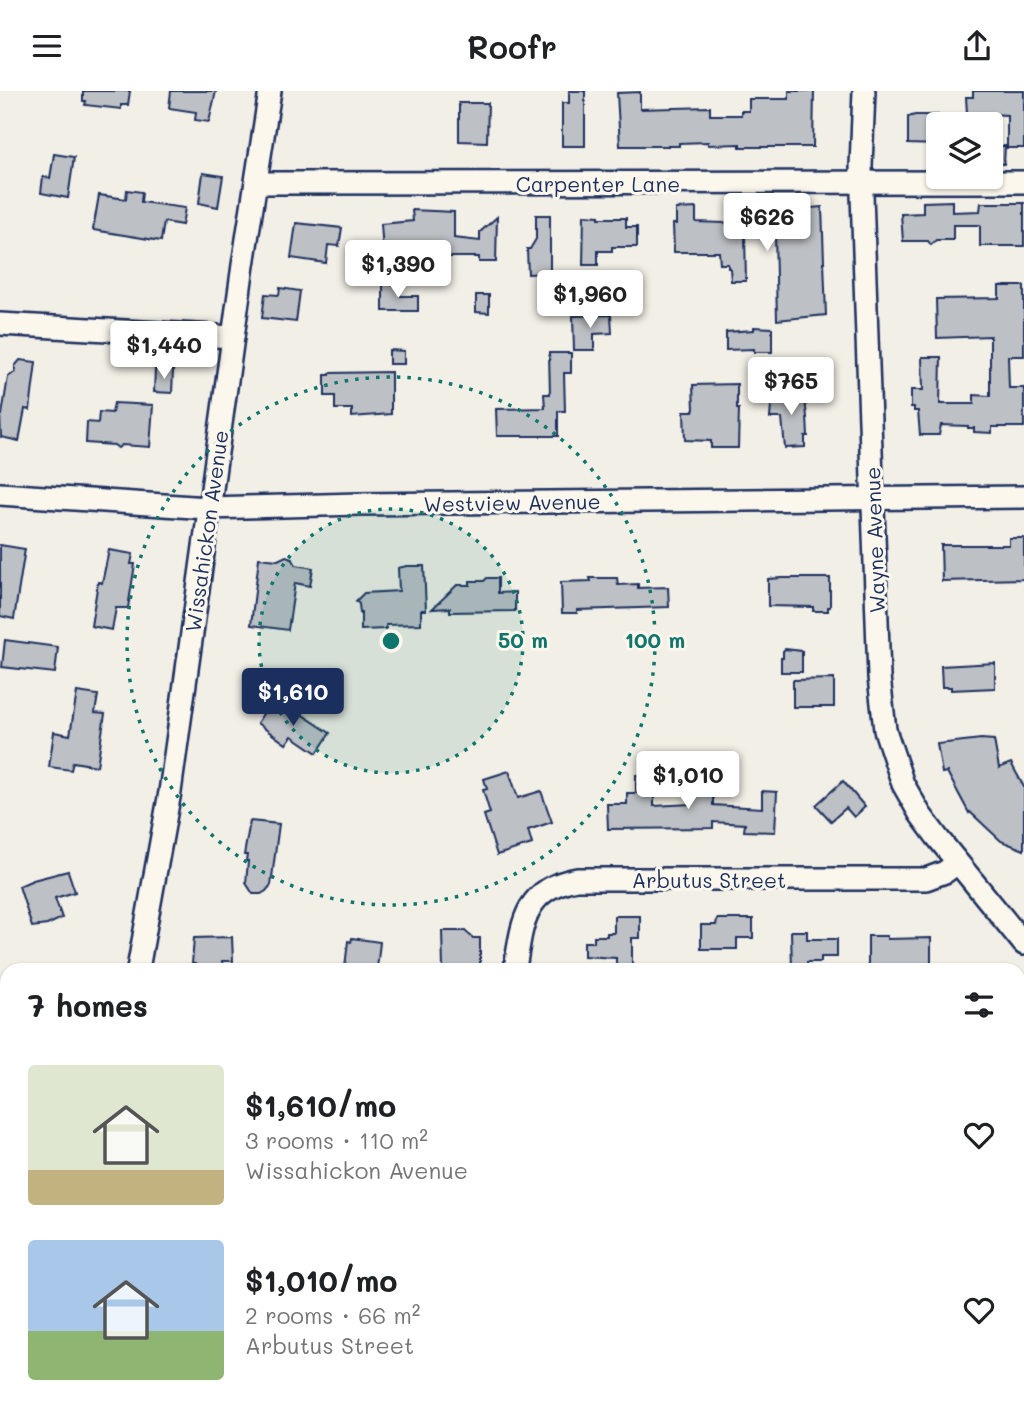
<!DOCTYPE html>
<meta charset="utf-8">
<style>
body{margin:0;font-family:Mali,sans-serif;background:#f2f2f2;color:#202124;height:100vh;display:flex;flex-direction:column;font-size:26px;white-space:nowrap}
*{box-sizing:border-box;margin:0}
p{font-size:23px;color:#757577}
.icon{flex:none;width:38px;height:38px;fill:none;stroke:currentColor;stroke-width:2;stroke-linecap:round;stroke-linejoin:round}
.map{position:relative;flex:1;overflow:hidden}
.panel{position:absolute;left:0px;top:872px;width:1026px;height:450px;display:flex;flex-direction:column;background:#fff;border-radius:21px 21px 0 0;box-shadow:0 2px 5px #0004}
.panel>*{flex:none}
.tools{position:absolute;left:926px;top:21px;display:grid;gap:14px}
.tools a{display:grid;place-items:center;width:77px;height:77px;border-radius:7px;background:#fff;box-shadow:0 2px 5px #0004;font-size:35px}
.price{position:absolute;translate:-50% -60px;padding:0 16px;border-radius:7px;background:#fff;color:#222;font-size:23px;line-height:46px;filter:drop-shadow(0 2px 4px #0008)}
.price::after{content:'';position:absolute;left:50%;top:42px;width:21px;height:16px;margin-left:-10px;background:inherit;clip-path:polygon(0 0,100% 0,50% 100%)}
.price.active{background:#1b2f5e;color:#fff}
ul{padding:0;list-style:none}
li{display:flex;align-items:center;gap:21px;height:175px;padding:0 28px}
li span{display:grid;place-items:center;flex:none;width:196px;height:140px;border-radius:7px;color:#555}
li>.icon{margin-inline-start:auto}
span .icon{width:84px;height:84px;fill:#fffc;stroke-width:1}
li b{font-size:30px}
h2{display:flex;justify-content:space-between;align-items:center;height:84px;padding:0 28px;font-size:30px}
header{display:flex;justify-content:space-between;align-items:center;height:91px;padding:0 28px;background:#fff;font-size:32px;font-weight:600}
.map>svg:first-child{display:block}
.building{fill:#bdc0c4;stroke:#1b2f5e;stroke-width:2}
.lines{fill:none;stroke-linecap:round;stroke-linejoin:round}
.minor-casing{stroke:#1b2f5e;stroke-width:26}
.minor{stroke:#fbf7ec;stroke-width:21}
.ring{fill:none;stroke:#0f766e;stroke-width:3.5;stroke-dasharray:3.5 7}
.labels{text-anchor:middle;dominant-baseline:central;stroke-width:6;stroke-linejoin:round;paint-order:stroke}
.street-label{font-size:21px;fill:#1b2f5e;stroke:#fbf7ec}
.centre{fill:#0f766e;stroke:#fbf7ec;stroke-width:3.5}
.ring-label{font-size:21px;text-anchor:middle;font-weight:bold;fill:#0f766e;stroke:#fbf7ec;stroke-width:6;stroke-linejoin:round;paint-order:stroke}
</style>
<header><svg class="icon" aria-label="menu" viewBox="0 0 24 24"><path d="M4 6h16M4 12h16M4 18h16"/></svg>Roofr<svg class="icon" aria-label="share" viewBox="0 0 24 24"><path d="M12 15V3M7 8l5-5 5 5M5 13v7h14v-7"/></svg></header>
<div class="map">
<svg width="1024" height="1320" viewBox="0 0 1024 1320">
<rect width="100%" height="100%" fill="#f2efe6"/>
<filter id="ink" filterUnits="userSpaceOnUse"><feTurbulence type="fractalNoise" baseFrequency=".0143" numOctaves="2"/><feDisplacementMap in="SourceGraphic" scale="14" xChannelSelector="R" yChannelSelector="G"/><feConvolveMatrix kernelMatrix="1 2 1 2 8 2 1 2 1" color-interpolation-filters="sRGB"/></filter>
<g filter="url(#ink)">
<g class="building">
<polygon points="83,0 130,0 128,14 121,14 121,18 85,14 86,10 83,10"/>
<polygon points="171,0 216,0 209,31 195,29 196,21 169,17"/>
<polygon points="569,0 585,0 585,55 562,55 562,12 569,12"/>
<polygon points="789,0 814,0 813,56 740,56 740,53 708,54 708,51 679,52 679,55 620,55 617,2 640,1 640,18 710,16 710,24 741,24 741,20 749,20 749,8 789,8"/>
<polygon points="973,0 1024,0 1024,57 1007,57 1007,24 967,22 966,6 973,6"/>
<polygon points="459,12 488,12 487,51 459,50"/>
<polygon points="915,24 938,24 938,54 908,53 908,26"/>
<polygon points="990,55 1005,55 1004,73 990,72"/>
<polygon points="54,63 74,66 68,107 41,102 43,86 50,87"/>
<polygon points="203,82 223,85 218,116 199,112"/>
<polygon points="127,99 142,101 141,111 185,117 182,134 164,131 161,150 93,139 99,104 126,108"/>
<polygon points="952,110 952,121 980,120 981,112 1024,112 1024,155 980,155 980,134 953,134 953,149 936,149 931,154 928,150 903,150 901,123 923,122 923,111"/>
<polygon points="822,116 826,224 777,229 775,144 745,144 746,190 731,190 730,177 728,177 728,173 720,173 719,161 674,161 673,133 676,133 676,118 696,117 696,131 724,132 730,130 730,126 745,126 745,130 775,128 775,120"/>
<polygon points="412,119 454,121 454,147 480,150 480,141 497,126 496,171 479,171 479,166 440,166 440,161 383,162 381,133 413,130"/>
<polygon points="536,124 550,124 550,182 528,183 527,158 530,158 536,148"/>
<polygon points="584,124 599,125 599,127 626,127 626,136 637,136 637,156 612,156 612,160 598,160 598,174 583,174"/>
<polygon points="296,132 342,137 339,155 328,154 326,172 291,167"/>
<polygon points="383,193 400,193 400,205 418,205 418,220 383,220"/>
<polygon points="999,195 1024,195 1024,265 1008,265 1009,297 1024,297 1024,336 992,336 992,342 974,341 974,337 968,337 968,335 941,334 939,344 920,344 918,320 914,320 914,316 911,316 911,299 923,299 922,266 941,266 940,313 974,313 974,304 990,305 990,245 937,247 936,208 999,207"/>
<polygon points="280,197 300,200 296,231 262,227 265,203 279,204"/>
<polygon points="476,204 489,204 489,222 476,221"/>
<polygon points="611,224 612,242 594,243 594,259 574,259 573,225"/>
<polygon points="754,236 772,237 772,261 754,261 754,258 726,259 726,241 754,239"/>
<polygon points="389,259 404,260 404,273 389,273"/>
<polygon points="549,262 571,262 571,282 564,282 565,320 558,320 558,345 497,345 496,318 545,317 544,303 550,303"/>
<polygon points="20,269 36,271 30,319 25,318 19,350 1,346 0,324 2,324 8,286 15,281 15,275"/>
<polygon points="155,278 173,279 172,302 154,301"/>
<polygon points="391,281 391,323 352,326 352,318 335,318 335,305 325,305 325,284 330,284 330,282"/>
<polygon points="737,293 737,318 739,318 738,357 711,357 711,350 685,349 684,320 693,320 694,318 693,294"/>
<polygon points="784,300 804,300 807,326 808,345 805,345 805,356 785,357 782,327 770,327 772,302 784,302"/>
<polygon points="114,312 153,314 150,356 122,354 118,357 114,354 86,352 87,331 98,332 99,321 112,322"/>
<polygon points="1009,447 1024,447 1024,488 942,490 941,454 1009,454"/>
<polygon points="0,454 25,458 14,528 0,525"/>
<polygon points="109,459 133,463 131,473 135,473 128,517 116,517 112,539 91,535 98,491 102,492"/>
<polygon points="286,465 292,467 296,474 313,477 310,495 295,492 288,539 251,534 259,467 278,469"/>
<polygon points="407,475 424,475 426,519 421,519 421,533 386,534 386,538 361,539 361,522 360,522 359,513 356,510 364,502 399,500 398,477"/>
<polygon points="487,487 498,487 498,502 515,501 515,520 450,521 450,517 432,518 457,494 470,494 470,490 484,490"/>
<polygon points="590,487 617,487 618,494 638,493 638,497 668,496 669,516 577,519 577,522 562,522 561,491 591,490"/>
<polygon points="781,487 830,487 830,516 828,516 828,520 813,520 813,516 768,515 768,488"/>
<polygon points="5,549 58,556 55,582 2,576"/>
<polygon points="785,558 802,560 802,581 781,581 781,567 783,567 783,560"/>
<polygon points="995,572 995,597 951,599 951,596 942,596 941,575"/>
<polygon points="834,588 834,616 793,616 793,589"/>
<polygon points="77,601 98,604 95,622 105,623 97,675 73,671 71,679 49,676 54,641 70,644"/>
<polygon points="270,612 294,627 298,621 330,642 317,662 292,645 286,653 257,632"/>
<polygon points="981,648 994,649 999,677 1011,672 1024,696 1024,759 1001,750 970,721 969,722 947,681 942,682 937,653"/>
<polygon points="509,680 518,707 541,700 552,731 528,739 532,753 497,764 484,724 490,722 483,699 487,698 484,688"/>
<polygon points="636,684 654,684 654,715 691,713 690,695 694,694 713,694 713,714 762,717 762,700 777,701 775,741 744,740 745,733 713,731 713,737 608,738 607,713 627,713 627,702 636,702"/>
<polygon points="843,690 865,716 854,726 846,717 831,730 816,714"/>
<polygon points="250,730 279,733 271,794 266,800 261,803 253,803 246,792 248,770 246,770 247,764 244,764"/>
<polygon points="68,780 75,801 55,807 62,827 47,834 32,836 19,795 33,789"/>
<polygon points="614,825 640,825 640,847 632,847 632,877 616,876 616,867 584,865 584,851 594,851 594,845 607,845 607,842 614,842"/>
<polygon points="717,828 753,828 753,847 737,847 737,858 701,858 701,834 716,834"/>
<polygon points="442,840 465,840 473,847 480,847 480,877 443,877"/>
<polygon points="791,840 807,840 807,848 837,848 837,866 821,866 821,871 807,871 807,878 792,878"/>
<polygon points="868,845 887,845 887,848 931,847 931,878 868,878"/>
<polygon points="232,846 233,870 222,870 223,875 195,876 195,873 192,873 194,847"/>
<polygon points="352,847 380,851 377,878 345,876 348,850 351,851"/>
</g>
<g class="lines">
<defs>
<g id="minor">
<polyline points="864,0 861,75 879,586 885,639 903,693 920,723 937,746 1024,853"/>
<polyline points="256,92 1024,91"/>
<polyline points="0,233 233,246"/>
<polyline points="0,403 208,417 360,413 1024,406"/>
<polyline points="138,878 170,701 243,174 270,0"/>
<path d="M515,878C522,833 524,797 577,788H926L945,781L957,772"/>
<polyline points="1018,1022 1024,1022"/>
<polyline points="70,1320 71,1314"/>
</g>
</defs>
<use href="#minor" class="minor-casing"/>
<use href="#minor" class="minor"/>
</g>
</g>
<circle cx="391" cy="550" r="132" fill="#0f766e" fill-opacity=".12"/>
<g class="ring">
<circle cx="391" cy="550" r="132"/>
<circle cx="391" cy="550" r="264"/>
</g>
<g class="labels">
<g class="street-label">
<text x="598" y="92">Carpenter Lane</text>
<text transform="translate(512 411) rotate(-1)">Westview Avenue</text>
<text transform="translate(206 440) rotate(-82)">Wissahickon Avenue</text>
<text transform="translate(874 449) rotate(-92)">Wayne Avenue</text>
<text x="709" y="788">Arbutus Street</text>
</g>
</g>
<circle cx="391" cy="550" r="10" class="centre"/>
<g class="ring-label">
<text x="523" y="557">50 m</text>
<text x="655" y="557">100 m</text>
</g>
</svg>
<div class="tools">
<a><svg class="icon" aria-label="layers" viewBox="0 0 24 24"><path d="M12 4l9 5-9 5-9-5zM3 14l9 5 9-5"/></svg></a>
</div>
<b class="price" style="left:767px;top:162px">$626</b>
<b class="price" style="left:398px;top:209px">$1,390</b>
<b class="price" style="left:590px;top:239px">$1,960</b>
<b class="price" style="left:164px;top:290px">$1,440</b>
<b class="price" style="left:791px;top:326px">$765</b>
<b class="price active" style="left:293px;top:637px">$1,610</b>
<b class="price" style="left:688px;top:720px">$1,010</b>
<section class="panel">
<h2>7 homes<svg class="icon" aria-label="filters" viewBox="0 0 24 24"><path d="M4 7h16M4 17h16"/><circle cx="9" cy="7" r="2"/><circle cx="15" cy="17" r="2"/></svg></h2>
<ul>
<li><span style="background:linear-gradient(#dfe7d0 75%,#c2b280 0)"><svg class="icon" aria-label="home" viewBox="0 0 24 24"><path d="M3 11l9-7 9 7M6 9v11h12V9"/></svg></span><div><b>$1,610/mo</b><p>3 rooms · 110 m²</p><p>Wissahickon Avenue</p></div><svg class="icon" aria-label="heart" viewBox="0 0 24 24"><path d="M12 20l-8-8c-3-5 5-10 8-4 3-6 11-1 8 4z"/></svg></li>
<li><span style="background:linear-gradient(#a9c7e8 65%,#8fb573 0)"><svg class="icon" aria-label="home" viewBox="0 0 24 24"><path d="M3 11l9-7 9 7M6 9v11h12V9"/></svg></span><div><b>$1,010/mo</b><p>2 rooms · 66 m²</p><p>Arbutus Street</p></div><svg class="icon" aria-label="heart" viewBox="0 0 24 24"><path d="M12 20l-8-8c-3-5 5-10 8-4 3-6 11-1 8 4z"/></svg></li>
</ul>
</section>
</div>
